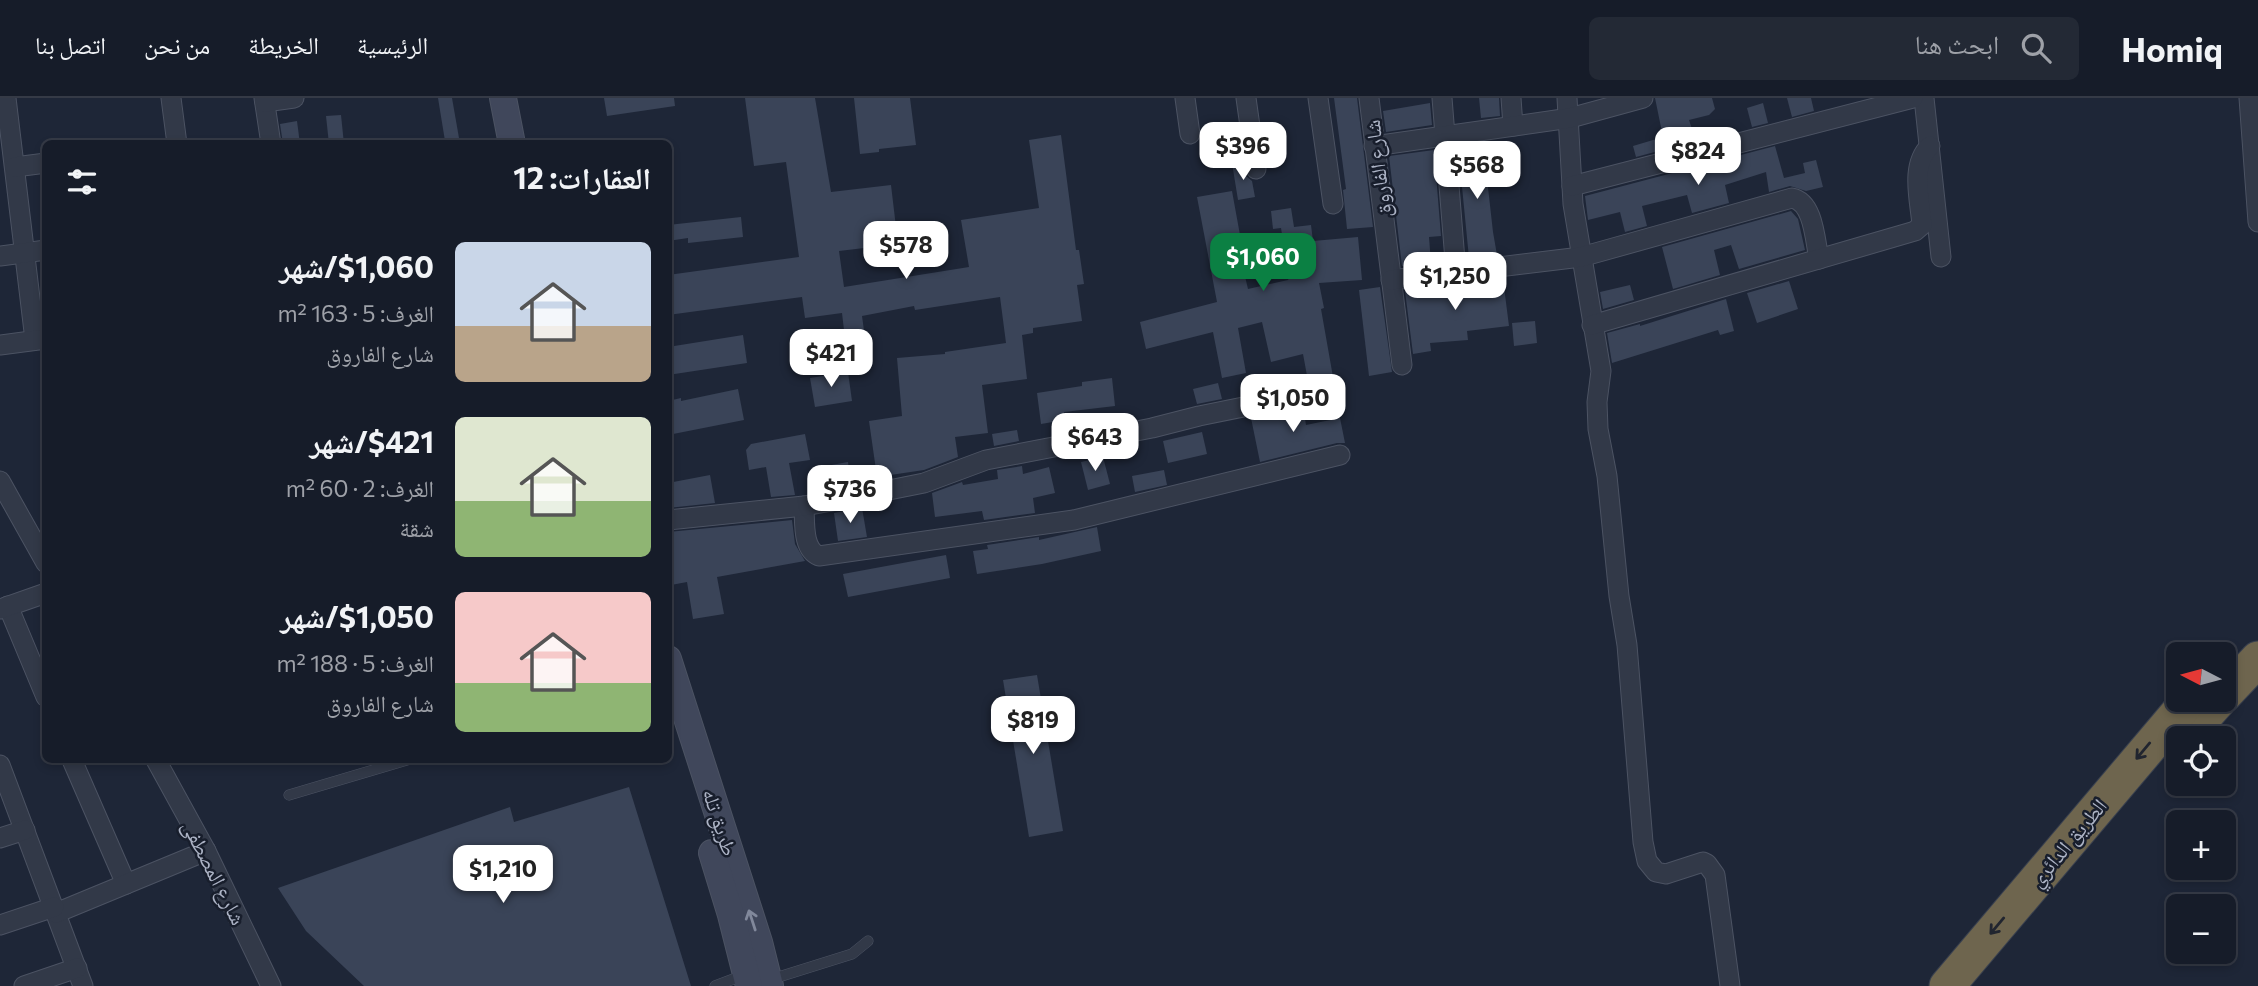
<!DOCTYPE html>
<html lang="ar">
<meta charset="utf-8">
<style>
body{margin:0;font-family:Commissioner,"Noto Naskh Arabic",sans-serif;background:#232935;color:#f1f3f6;direction:rtl;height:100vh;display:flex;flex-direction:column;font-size:26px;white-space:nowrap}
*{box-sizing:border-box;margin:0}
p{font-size:23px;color:#9ea1a8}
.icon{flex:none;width:38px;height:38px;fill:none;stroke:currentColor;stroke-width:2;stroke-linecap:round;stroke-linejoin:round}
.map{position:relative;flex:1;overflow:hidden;direction:ltr}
.drawer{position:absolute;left:42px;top:42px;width:630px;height:623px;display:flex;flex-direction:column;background:#161c29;border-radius:10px;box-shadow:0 4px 10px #0003,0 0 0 2px #353a46;direction:rtl}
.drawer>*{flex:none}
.needle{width:46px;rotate:276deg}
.buttons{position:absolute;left:2166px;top:544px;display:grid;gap:14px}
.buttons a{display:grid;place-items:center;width:70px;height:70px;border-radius:10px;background:#161c29;box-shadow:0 4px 10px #0003,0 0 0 2px #353a46;font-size:35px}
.price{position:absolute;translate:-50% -60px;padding:0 16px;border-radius:14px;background:#fff;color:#222;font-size:23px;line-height:46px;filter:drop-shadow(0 2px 4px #0008)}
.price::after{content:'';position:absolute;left:50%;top:42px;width:21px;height:16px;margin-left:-10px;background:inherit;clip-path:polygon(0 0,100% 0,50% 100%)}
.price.on{background:#0b8043;color:#fff}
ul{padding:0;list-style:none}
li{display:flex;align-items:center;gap:21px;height:175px;padding:0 21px}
li span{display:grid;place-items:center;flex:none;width:196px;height:140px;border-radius:10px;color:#555}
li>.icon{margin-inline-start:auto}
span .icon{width:84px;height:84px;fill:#fffc;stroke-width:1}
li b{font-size:30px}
h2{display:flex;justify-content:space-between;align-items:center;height:84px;padding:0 21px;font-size:30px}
header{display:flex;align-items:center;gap:42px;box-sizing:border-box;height:98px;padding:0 35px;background:#161c29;border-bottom:2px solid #353a46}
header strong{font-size:33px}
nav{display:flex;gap:38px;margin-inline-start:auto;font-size:24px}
.search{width:490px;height:63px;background:#232935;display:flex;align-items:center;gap:18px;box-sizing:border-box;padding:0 24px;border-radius:10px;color:#9ea1a8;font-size:26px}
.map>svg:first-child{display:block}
.building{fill:#3a4458}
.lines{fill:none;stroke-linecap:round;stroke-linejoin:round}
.lane-casing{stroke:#4c5363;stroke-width:11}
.street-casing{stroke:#4c5363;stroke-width:21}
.secondary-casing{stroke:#4c5363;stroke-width:28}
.highway-casing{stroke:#39404f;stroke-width:37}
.lane{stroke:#323948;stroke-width:10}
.street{stroke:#323948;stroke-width:19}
.secondary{stroke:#40475b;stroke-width:26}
.highway{stroke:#6e654e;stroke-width:35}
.oneway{stroke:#21252f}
.oneway2{stroke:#81889b}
.labels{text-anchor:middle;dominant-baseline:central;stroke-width:5;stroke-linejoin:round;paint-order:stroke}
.street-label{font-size:21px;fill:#acb3c5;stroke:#181e2c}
</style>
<header>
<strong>Homiq</strong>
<div class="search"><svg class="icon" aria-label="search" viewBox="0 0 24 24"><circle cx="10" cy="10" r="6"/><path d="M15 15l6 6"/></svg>ابحث هنا</div>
<nav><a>الرئيسية</a><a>الخريطة</a><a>من نحن</a><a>اتصل بنا</a></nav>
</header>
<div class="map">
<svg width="2258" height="888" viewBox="0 0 2258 888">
<rect width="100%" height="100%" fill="#1e2637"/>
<g class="building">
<polygon points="438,0 452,0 459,40 445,43"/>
<polygon points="604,0 674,0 675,8 607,18"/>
<polygon points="745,0 815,0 831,94 891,87 898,146 839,153 844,189 969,169 961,122 1039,110 1029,42 1061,37 1076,152 1079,152 1084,186 1077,187 1082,223 1033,230 1033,235 1022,237 1027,281 982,287 988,335 955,339 958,359 924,372 877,379 869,323 902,318 897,260 945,256 945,254 1006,245 1000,199 915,212 914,208 862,218 866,247 846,249 842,215 805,220 802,199 668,217 668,177 799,159 786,64 754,68"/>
<polygon points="854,0 910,0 916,47 879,51 879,54 860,56"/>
<polygon points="1334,0 1357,0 1373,129 1347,131 1343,92 1346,91"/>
<polygon points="1479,0 1499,0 1500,18 1481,20"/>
<polygon points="1655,0 1712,0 1715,11 1709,17 1689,22 1696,43 1636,59 1633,48 1663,39"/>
<polygon points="1787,0 1811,0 1814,13 1792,19"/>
<polygon points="1430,5 1432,27 1386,34 1383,13"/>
<polygon points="1763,5 1768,25 1752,29 1747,10"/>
<polygon points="341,17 344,46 329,46 326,18"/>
<polygon points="297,23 300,46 283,46 280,26"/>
<polygon points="1483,45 1493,134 1497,157 1469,160 1458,48"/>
<polygon points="1775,48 1784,80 1805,75 1803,65 1816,62 1823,89 1806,93 1790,88 1769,94 1766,74 1725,87 1729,105 1692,115 1687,97 1642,108 1647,128 1625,134 1620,114 1588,122 1585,98"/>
<polygon points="1434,52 1441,138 1429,139 1431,165 1402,168 1389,58"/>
<polygon points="1243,64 1246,78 1252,83 1255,99 1238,102 1232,65"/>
<polygon points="1232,93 1242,148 1238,149 1248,191 1288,182 1289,180 1281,130 1273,131 1271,113 1291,110 1294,129 1311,127 1313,143 1358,139 1362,182 1319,185 1324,210 1321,211 1333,279 1308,283 1303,256 1271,264 1262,224 1238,230 1246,275 1222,280 1213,234 1146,251 1140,224 1217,204 1197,99"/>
<polygon points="1791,113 1798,121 1805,152 1739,171 1731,147 1714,152 1720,177 1673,191 1662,149"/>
<polygon points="741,119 743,139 688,145 688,140 668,143 668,127"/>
<polygon points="1503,181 1509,228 1467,233 1468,242 1430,245 1431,253 1413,256 1405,193"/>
<polygon points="1789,183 1798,211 1757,225 1747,195"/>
<polygon points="1630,187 1634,202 1603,211 1600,194"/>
<polygon points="1380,189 1392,274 1369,278 1359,192"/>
<polygon points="1726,201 1734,233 1720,237 1718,232 1612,265 1607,235 1640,226 1640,228"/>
<polygon points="1535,223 1537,245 1514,248 1512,225"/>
<polygon points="743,237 747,265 668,277 668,249"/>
<polygon points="848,274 852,303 815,309 810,280"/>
<polygon points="1112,280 1115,308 1064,314 1065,322 1041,326 1037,295 1082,288 1082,284"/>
<polygon points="1218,285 1222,301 1197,306 1193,291"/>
<polygon points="738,291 744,322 668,337 668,303 681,300 681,303"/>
<polygon points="1303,309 1306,327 1340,320 1345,345 1337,345 1260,364 1251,320"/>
<polygon points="1017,332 1019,343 994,348 992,336"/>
<polygon points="1202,334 1207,356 1168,365 1163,343"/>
<polygon points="805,336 810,362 789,365 795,397 771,399 766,369 749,372 746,352 751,346"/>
<polygon points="1103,359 1110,386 1088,392 1081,364"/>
<polygon points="848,364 851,387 830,391 826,368"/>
<polygon points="1022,368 1023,376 1049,369 1055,395 1033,400 1035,415 984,422 982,413 935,419 932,395 962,384 963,387 998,381 997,372"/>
<polygon points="1164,372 1167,387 1135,394 1132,378"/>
<polygon points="710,377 715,405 668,410 668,385"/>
<polygon points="862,410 867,439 838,443 834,415"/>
<polygon points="792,422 795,446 805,463 717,479 724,516 693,521 687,484 671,487 668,434"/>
<polygon points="1097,429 1101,453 1042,466 977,476 973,453 988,451 987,447 1039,439 1039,442"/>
<polygon points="946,457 950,480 848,499 843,476"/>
<polygon points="1037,577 1063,733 1029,739 1003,582"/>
<polygon points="629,689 691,888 364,888 306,833 278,790 510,709 514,724"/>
</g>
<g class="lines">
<defs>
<g id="lane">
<polyline points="289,697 407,662"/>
<polyline points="769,882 852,856 868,843"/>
<polyline points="715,888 744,877"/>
</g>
<g id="street">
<polyline points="6,0 35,242"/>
<polyline points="171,0 177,46"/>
<polyline points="264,0 271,46"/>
<polyline points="1185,0 1190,36"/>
<polyline points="1246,0 1256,71"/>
<polyline points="1318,0 1333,106"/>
<polyline points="1369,0 1402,267"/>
<polyline points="1442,0 1456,175"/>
<polyline points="1511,0 1513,28"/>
<polyline points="1567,0 1573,106 1601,273 1597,304 1598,331 1607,378 1619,498 1627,547 1643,744 1647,763 1656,774 1666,776 1703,764 1707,766 1715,777 1730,888"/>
<polyline points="1924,0 1941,159"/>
<polyline points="2249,0 2258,124"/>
<polyline points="265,4 294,0"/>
<polyline points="1374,48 1570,20 1643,0"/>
<polyline points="15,69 46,65"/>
<polyline points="1572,88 1913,0"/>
<polyline points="0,158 46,152"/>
<path d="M1391,182L1581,159L1792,100C1814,104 1815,143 1819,161"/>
<path d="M1592,227L1915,133L1922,127C1920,102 1910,67 1930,48"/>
<polyline points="0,247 46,241"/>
<polyline points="0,383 46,465"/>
<path d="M804,408C805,424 802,451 819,458L1074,422L1340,357"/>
<polyline points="668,422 804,408 859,398 924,385 986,362 1152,330 1199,318 1332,291"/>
<polyline points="8,508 46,599"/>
<polyline points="0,511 46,495"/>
<polyline points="72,662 126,786"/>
<polyline points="156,662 206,753 271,888"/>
<polyline points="0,667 83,888"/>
<polyline points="0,740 25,732"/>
<polyline points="56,815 206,753"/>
<polyline points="0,827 54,809"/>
<polyline points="24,888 77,870"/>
</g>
<g id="secondary">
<polyline points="503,0 512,46"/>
<polyline points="668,561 759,844 770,888"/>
<polyline points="712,755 731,817 749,888"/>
</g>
<g id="highway">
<polyline points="2224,597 2258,561"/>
<polyline points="2185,640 2219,602"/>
<polyline points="1947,888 2189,602"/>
</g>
</defs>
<use href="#lane" class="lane-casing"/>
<use href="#street" class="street-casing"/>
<use href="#secondary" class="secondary-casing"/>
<use href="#highway" class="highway-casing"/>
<use href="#lane" class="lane"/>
<use href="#street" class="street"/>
<use href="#secondary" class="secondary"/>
<use href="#highway" class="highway"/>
</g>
<defs><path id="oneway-shaft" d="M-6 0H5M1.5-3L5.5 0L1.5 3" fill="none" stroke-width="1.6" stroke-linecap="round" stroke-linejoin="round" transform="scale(1.75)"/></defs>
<g class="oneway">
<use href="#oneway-shaft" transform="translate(2143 653) rotate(130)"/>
<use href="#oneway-shaft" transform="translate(1997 828) rotate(130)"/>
</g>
<use class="oneway2" href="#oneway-shaft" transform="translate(752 822) rotate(-108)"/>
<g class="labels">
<g class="street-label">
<text transform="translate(1377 71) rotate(-97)">شارع الفاروق</text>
<text transform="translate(721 724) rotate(72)">طريق تله</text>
<text transform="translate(2067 744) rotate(-50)">الطريق الدائري</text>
<text transform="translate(215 774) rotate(63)">شارع المصطفى</text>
</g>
</g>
</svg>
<div class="buttons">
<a><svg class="needle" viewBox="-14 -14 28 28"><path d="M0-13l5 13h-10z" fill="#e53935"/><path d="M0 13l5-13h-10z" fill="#9ea1a8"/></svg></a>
<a><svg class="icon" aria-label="locate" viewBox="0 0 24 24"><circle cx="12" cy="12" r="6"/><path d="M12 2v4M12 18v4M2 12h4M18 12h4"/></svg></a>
<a>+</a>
<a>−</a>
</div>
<b class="price" style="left:1243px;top:84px">$396</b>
<b class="price" style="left:1698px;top:89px">$824</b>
<b class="price" style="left:1477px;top:103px">$568</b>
<b class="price" style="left:906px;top:183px">$578</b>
<b class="price on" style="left:1263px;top:195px">$1,060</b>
<b class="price" style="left:1455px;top:214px">$1,250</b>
<b class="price" style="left:831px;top:291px">$421</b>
<b class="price" style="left:1293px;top:336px">$1,050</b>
<b class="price" style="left:1095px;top:375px">$643</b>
<b class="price" style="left:850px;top:427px">$736</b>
<b class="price" style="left:1033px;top:658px">$819</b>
<b class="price" style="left:503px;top:807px">$1,210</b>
<section class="drawer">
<h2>العقارات: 12<svg class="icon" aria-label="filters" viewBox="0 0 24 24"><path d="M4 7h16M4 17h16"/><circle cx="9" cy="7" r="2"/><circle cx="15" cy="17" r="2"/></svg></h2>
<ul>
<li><span style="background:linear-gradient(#c9d6e8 60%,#b9a48a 0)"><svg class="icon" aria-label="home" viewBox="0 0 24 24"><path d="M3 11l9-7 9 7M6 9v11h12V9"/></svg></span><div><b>$1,060/شهر</b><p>الغرف: 5 · 163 m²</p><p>شارع الفاروق</p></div></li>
<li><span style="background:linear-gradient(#dfe7d0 60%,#8fb573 0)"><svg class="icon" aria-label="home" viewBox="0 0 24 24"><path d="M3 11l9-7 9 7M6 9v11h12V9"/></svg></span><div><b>$421/شهر</b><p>الغرف: 2 · 60 m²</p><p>شقة</p></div></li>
<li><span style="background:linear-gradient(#f6c9c9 65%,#8fb573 0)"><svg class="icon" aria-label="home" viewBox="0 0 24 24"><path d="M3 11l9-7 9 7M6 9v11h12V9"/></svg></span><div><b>$1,050/شهر</b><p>الغرف: 5 · 188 m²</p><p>شارع الفاروق</p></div></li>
</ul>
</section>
</div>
